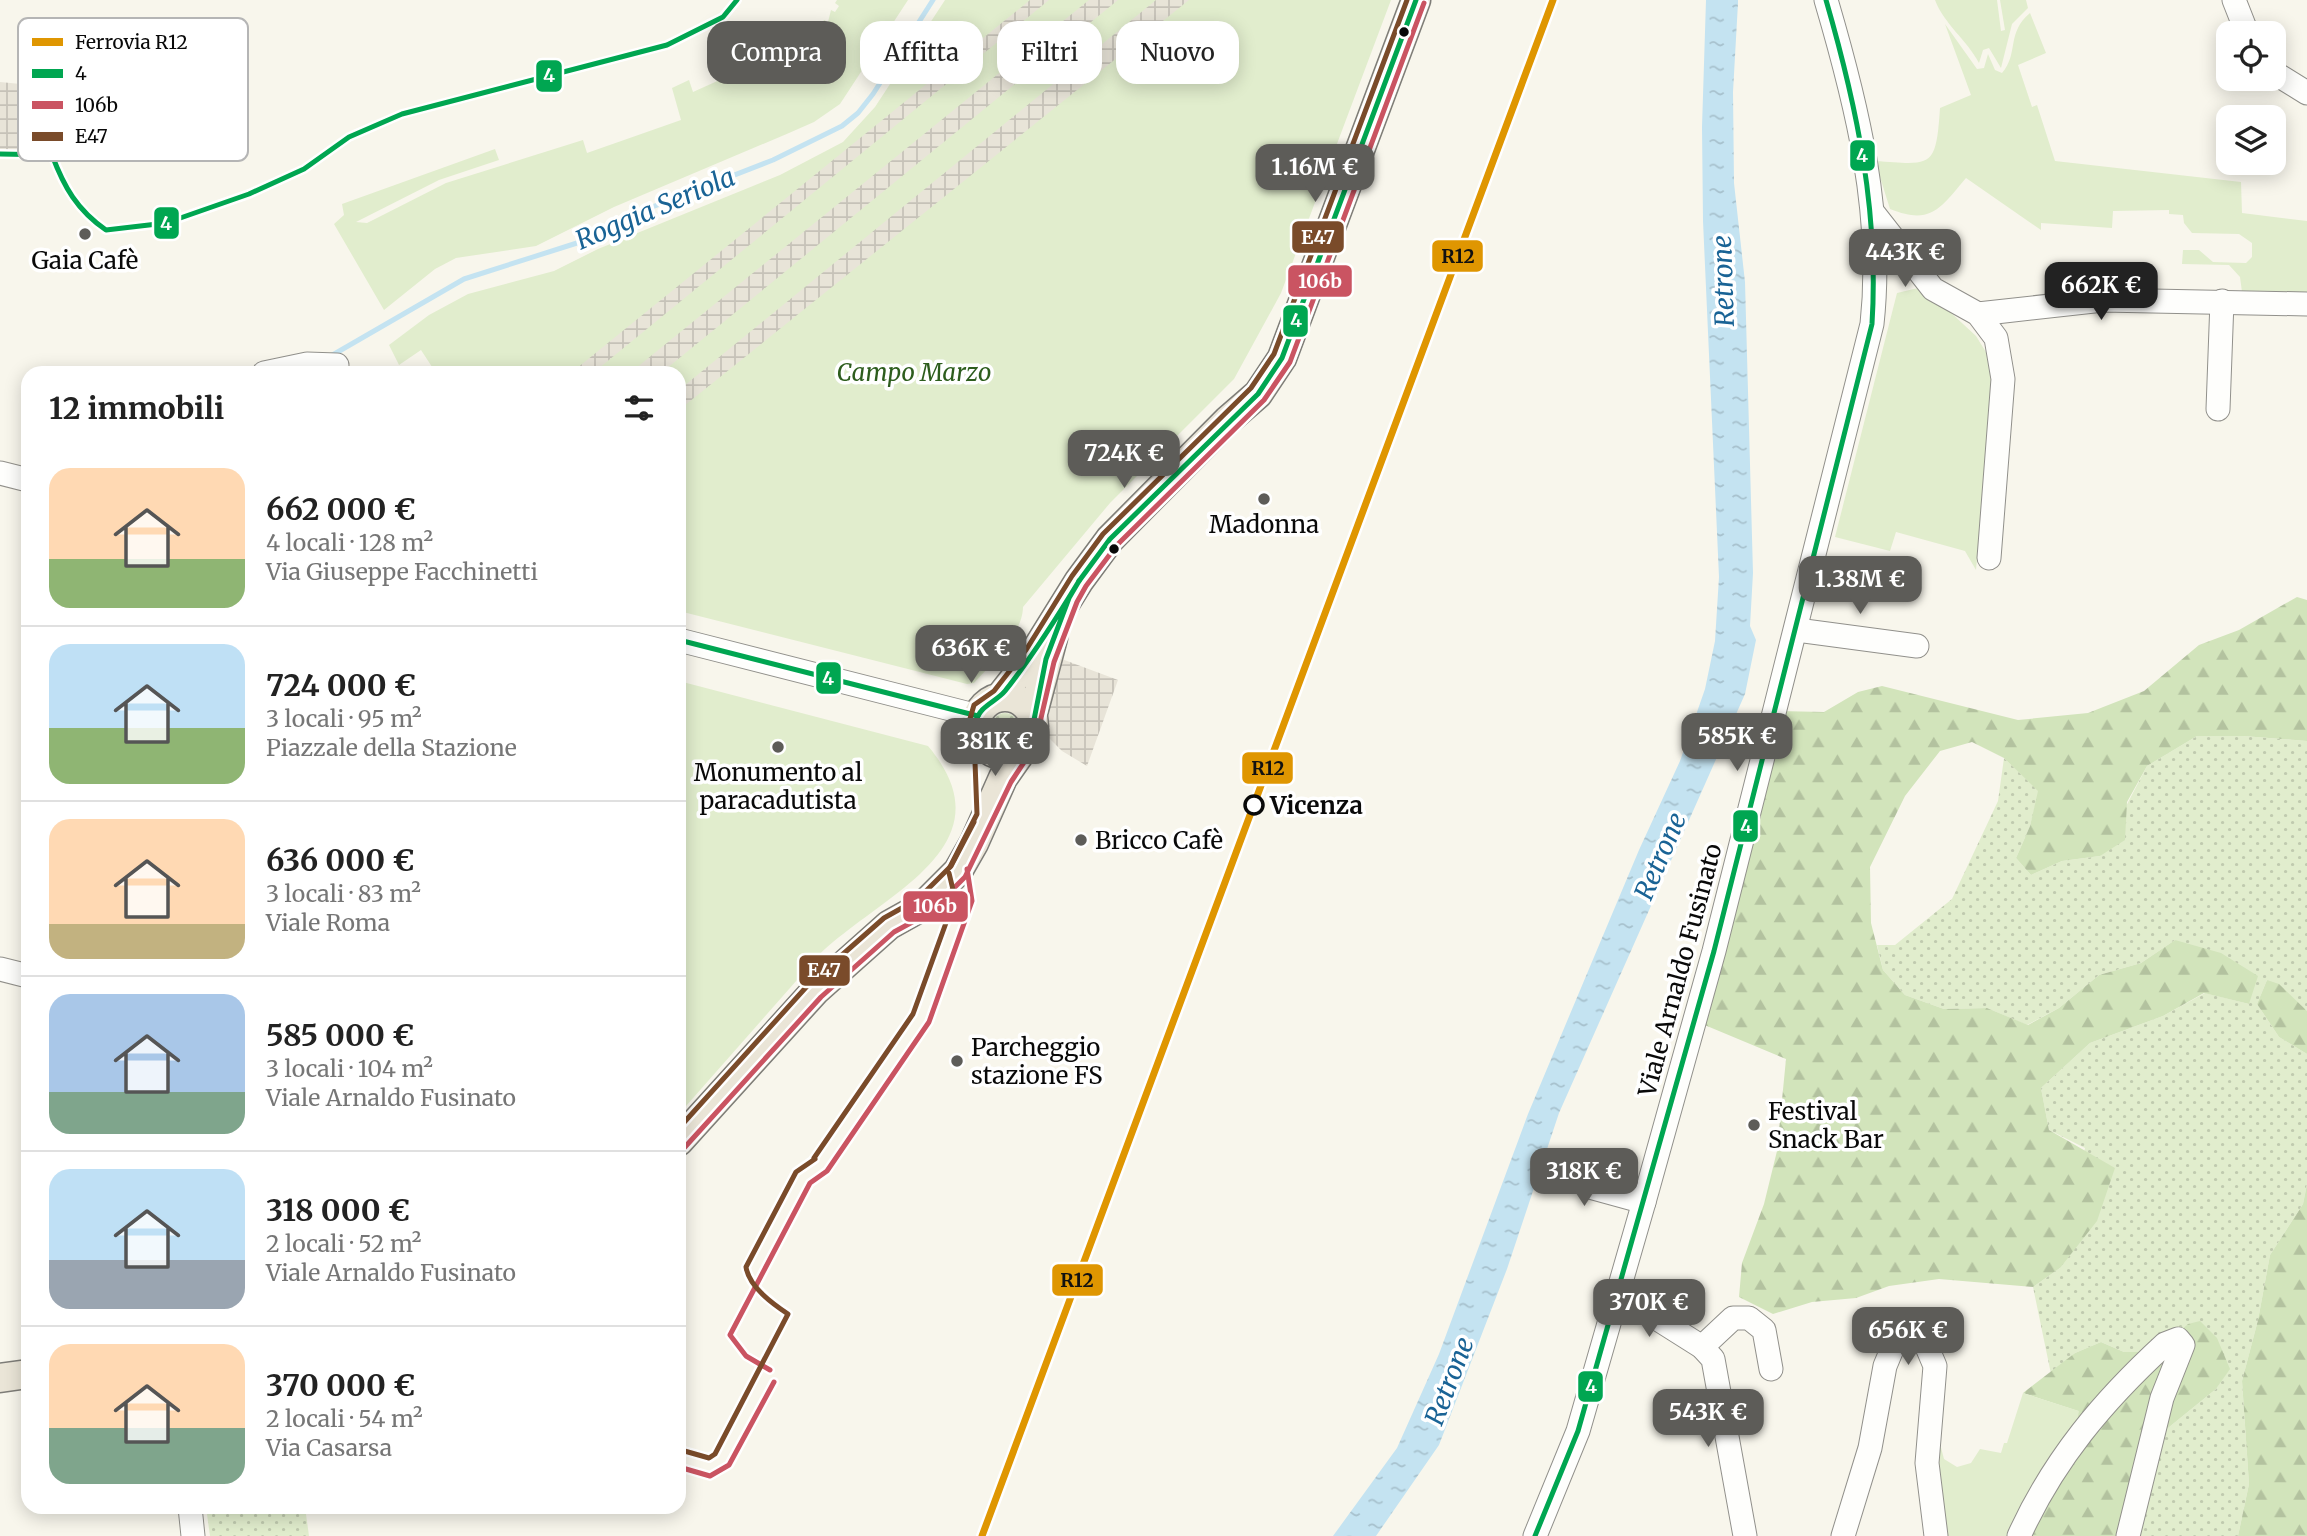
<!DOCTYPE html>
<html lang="it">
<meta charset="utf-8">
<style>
body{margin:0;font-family:Merriweather,serif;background:#f6f6f6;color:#222;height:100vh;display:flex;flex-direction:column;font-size:26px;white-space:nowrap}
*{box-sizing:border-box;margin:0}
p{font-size:23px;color:#767676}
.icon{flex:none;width:38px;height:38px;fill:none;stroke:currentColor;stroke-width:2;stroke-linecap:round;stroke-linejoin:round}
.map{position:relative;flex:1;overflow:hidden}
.details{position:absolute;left:21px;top:366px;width:665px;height:1148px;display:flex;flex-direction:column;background:#fff;border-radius:21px;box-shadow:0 4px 18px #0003}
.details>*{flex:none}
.hud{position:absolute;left:707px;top:21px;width:665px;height:63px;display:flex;gap:14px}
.buttons{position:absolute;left:2216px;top:21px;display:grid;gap:14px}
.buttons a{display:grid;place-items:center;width:70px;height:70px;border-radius:14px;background:#fff;box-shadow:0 4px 18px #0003;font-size:35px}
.price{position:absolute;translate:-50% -60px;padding:0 16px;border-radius:14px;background:#5d5c58;color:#fff;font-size:23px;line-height:46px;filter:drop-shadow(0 2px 4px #0008)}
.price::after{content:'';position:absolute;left:50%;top:42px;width:21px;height:16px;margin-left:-10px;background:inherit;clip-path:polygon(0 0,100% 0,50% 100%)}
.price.active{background:#222;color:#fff}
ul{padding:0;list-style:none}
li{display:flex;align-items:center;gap:21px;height:175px;padding:0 28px}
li+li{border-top:2px solid #e0e0e0}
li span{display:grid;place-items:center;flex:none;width:196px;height:140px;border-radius:21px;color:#555}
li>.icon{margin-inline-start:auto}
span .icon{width:84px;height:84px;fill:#fffc;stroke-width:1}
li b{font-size:30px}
h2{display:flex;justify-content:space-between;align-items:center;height:84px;padding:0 28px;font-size:30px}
.chip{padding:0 24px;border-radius:21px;background:#fff;box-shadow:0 4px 18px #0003;font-size:24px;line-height:63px}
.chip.active{background:#5d5c58;color:#fff}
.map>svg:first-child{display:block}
.grass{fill:url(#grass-dots)}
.forest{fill:url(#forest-firs)}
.park{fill:#e1edcd}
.plaza{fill:url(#plaza-grid)}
.water{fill:url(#water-ripples)}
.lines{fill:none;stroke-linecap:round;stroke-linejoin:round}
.stream{stroke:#c4e3f1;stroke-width:5}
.minor-casing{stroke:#91908b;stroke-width:25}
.major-casing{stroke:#7e7d78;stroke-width:31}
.minor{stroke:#fefefc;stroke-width:23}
.major{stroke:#eae5d7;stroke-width:28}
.bus-1-casing{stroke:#fff;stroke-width:10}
.bus-2-casing{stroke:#fff;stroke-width:10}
.bus-3-casing{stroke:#fff;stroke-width:10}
.bus-1{stroke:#00a651;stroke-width:5}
.bus-2{stroke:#ca5462;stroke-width:5}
.bus-3{stroke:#7a4b2a;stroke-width:5}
.rail-1-casing{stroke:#fff;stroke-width:12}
.rail-1{stroke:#df9601;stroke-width:7}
.bus-dot{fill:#090909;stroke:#fff;stroke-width:2.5}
.poi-dot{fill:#5d5c58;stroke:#fff;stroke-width:2.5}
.stop-dot{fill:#fff;stroke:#090909;stroke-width:3.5}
.labels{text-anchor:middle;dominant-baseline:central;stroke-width:7;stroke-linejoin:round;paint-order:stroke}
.poi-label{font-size:24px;fill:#090909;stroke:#fff}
.park-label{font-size:24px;font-style:italic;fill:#2d5d1d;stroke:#fff}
.stop-label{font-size:24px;font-weight:bold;fill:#090909;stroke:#fff;text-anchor:start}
.street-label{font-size:24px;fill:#090909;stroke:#fff}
.water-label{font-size:26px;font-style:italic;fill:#196395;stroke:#fff}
.key{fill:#fff;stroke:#b5b5b5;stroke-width:2}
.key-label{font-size:19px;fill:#090909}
.line-badge{stroke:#fff;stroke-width:2.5}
.badge-label{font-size:19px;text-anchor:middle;font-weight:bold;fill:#fff}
.pale-badge-label{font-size:19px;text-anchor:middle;font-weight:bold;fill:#111}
</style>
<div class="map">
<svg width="2307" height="1536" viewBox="0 0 2307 1536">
<defs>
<pattern id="grass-dots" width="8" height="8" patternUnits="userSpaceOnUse" patternTransform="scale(1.75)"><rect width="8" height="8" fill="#e1edcd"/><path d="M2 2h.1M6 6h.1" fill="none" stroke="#c0caaf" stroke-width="1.8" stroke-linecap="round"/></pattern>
<pattern id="forest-firs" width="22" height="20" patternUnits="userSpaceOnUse" patternTransform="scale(1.75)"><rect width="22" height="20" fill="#d2e4bb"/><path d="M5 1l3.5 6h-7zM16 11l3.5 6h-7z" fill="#b3c29f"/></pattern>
<pattern id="plaza-grid" width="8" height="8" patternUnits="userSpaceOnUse" patternTransform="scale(1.75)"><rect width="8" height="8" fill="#e8e4d8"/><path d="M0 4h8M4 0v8" fill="none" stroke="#c6c2b8"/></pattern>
<pattern id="water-ripples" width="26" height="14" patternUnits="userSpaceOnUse" patternTransform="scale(1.75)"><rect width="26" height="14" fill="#c4e3f1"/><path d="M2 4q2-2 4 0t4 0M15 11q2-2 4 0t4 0" fill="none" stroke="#a7c1cd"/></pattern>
</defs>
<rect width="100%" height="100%" fill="#f8f6ec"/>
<g class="grass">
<circle cx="1005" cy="726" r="13"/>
<polygon points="2197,736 2243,736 2307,741 2307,1011 2267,980 2257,1004 2279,1037 2307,1054 2307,1184 2303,1204 2270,1255 2258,1320 2242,1381 2249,1484 2238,1536 2128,1536 2152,1441 2216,1389 2229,1369 2157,1352 2124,1352 2101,1342 2075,1353 2051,1374 2033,1287 2060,1268 2085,1148 2049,1130 2041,1088 2090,1043 2163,1016 2205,993 2249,1004 2175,940 2141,963 2099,975 2059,1008 2027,1025 1987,1008 1944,1009 1905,995 1883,970 1877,945 1895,945 1952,899 1998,801 2004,758 2039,791 2030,826 2016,858 2031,875 2062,861 2100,856 2147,766"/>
<polygon points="206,1507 305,1507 309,1536 210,1536"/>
</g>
<g class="forest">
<polygon points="2297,597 2307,600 2307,741 2243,736 2197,736 2147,766 2127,802 2125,840 2100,856 2062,861 2031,875 2016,858 2030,826 2038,791 2004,758 1972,742 1940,751 1905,796 1870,867 1871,923 1883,970 1905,995 1944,1009 1987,1008 2028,1025 2059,1008 2099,975 2141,963 2175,940 2221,953 2258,976 2249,1004 2204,993 2163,1016 2090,1043 2041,1088 2049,1130 2115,1168 2097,1221 2060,1268 2033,1287 1939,1279 1889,1286 1856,1298 1812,1302 1773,1314 1739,1297 1742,1263 1764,1204 1777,1151 1786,1059 1695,1021 1776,711 1824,712 1858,692 1882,686 2018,720 2088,713 2144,691 2199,645 2239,630"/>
<polygon points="2267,980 2279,984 2307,1011 2307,1054 2279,1037 2257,1004"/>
<polygon points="2307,1184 2307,1536 2238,1536 2249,1484 2242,1381 2258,1320 2270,1255 2303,1204"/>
<polygon points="2200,1321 2217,1338 2230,1369 2216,1389 2152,1441 2128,1536 1992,1536 2078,1411 2023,1393 2075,1353 2101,1342 2124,1352 2156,1352 2188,1324"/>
</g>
<g class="park">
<polygon points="837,0 908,0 840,104 814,122 789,133 614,207 536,246 456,258 435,269 384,310 334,224 344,215 342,204 495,149 499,160 439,180 356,222 367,223 375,219 446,183 583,140 587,153 681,120 672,88 689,80 693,92 744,69 746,75 766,57 779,70 815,25 820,28 824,20 828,22 831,10 835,12 839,6 835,3"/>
<path d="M945,0H1391L1281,293L1234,379L1110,503L1023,607C1023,633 991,665 974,683L967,684L679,611V373H436L421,350L399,365L389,345L429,315L468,294L554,271L598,249L780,175L843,142L875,107Z"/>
<path d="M1935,0H1997L2001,31L2005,30L2000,0H2026L2028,8L2012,24L2001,68L1989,48L1983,50L1979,63C1967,40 1944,24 1935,0Z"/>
<path d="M2030,13L2046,53L2018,65L2032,107L2037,105L2055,161L2241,182L2242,213L2307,221V297L2242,292L2240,277L2229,265L2182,264L2183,250H2199L2213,262L2246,263L2252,257V243L2239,234L2192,233L2184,223L2183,215L2169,214V210L2113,211L2112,228L2041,223V230L1966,178C1941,207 1932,226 1890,209L1875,161C1932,165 1936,169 1940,108L1971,95L1945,24L1977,69L1984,68L1988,54L1995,70L2002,73C2019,54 2006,33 2030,13Z"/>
<polygon points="1918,288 1936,299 1976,336 1989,357 1993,384 1976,570 1965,551 1896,532 1890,551 1835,537 1897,293"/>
<path d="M679,681L928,746C1013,847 880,895 819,955L679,1114Z"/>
<polygon points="2023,1393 2079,1411 2076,1427 2010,1536 1943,1536 1936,1497 1939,1440 1944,1459 1957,1467 1971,1463 1980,1449 2001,1453 2004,1443 2007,1443"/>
</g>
<g class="plaza">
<polygon points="1030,0 1049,0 593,373 571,373"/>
<polygon points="1089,0 1118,0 661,373 630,373"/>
<polygon points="1156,0 1189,0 679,410 679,390"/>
<polygon points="0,82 82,90 76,140 61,160 52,155 0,154"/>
<polygon points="1059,658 1118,680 1087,766 1062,751 1048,737 1050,686"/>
</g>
<polygon class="water" points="1706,0 1738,0 1738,3 1733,92 1734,183 1745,282 1753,573 1750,626 1756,640 1745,694 1559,1113 1507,1269 1439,1445 1376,1536 1333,1536 1397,1448 1439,1354 1528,1114 1639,850 1680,761 1705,689 1715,641 1719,577 1703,221 1702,127"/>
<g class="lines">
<polyline class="stream" points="329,357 464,279 577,243 647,209 773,160 842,126 858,113 873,94 933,0"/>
<defs>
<g id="minor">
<polyline points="2234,0 2247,33"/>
<polyline points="2273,72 2307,93"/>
<polyline points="1875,215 1933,289 1978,314 1996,338 2003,379 1989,558"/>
<polyline points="1978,314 2103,300 2307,304"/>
<polyline points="264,373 307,364 337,365"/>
<polyline points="2218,409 2222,301"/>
<polyline points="0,473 28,480"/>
<polyline points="1797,630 1917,646"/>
<polyline points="679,640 978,716"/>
<polyline points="0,969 28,976"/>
<polyline points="1577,1162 1578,1172 1593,1188 1644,1202"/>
<polyline points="1618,1294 1702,1347 1713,1359 1745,1536"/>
<polyline points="1702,1347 1733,1318 1749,1318 1764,1330 1771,1369"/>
<polyline points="190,1507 193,1536"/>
<path d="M1535,1536L1578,1431L1644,1202L1714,951L1872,324C1884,214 1857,105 1826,0"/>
<polyline points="1843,1536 1870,1448 1885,1366 1895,1342 1907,1334 1924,1340 1935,1366 1927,1463 1936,1536"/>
<path d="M2019,1536C2054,1459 2103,1401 2165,1344L2178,1339L2183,1345L2162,1398L2128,1536"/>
</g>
<g id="major">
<polyline points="1000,697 1033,655 1079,581 1110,539 1228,420 1258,394 1282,358 1416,0"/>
<circle cx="1005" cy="726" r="29"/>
<polyline points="1032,717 1053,638"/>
<polyline points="679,1141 815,991 889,925 923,906 958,871 974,843 1003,778 1024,748"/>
<polyline points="0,1378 28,1374"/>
</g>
</defs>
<use href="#minor" class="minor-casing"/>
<use href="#major" class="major-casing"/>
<use href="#minor" class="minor"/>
<use href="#major" class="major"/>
<defs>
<g id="bus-1">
<path d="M0,154L52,155C64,187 77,210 106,230L166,223L249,194L304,169L349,137L402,114L667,45L723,17L737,0"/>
<path d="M1079,581L1069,598L1046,659L1030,740L1014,753L990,751C984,743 975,734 976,722C979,706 996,702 1005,691C1033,656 1056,619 1079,581Z"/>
<polyline points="1079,581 1110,539 1258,394 1282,358 1416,0"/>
<polyline points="679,640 978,716"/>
<path d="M1535,1536L1578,1431L1714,951L1872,324C1879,212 1857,107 1826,0"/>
</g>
<g id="bus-2">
<polyline points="685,1147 821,997 894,932 929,913 965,877 1011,782 1040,738 1041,718 1054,662 1077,602 1086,586 1117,545 1264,400 1290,362 1424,3"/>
<polyline points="770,1370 746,1356 730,1335 810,1183 827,1171 929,1022 972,901 967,869"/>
<polyline points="679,1467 710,1476 729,1465 774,1382"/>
</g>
<g id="bus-3">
<polyline points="950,867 977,814 975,762 967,729 974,705 994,691 1026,650 1072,576 1103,534 1251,388 1274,354 1407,0"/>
<polyline points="679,1128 809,984 884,918 918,899 951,866 974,822"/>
<polyline points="814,1158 913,1014 955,898 949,873"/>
<path d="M681,1450L709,1458L715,1454L788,1314C773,1304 749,1287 746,1267L796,1172L815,1159"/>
</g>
</defs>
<use href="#bus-1" class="bus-1-casing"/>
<use href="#bus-2" class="bus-2-casing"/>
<use href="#bus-3" class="bus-3-casing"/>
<use href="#bus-1" class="bus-1"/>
<use href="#bus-2" class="bus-2"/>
<use href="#bus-3" class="bus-3"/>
<defs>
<polyline id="rail-1" points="982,1536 1553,0"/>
</defs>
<use href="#rail-1" class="rail-1-casing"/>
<use href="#rail-1" class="rail-1"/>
</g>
<g class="bus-dot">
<circle cx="1404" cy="32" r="6"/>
<circle cx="1114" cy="549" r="6"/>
</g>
<g class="poi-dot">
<circle cx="85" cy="234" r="7"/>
<circle cx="1264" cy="499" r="7"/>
<circle cx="778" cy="747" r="7"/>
<circle cx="1081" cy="840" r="7"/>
<circle cx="957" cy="1061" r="7"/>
<circle cx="1754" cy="1125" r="7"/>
</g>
<circle class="stop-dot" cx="1254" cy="805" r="9"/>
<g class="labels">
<g class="poi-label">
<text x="85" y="260">Gaia Cafè</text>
<text x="1264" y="524">Madonna</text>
<text x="778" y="772">Monumento al<tspan x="778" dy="28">paracadutista</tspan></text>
<text x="1095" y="840" text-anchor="start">Bricco Cafè</text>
<text x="971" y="1047" text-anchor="start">Parcheggio<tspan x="971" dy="28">stazione FS</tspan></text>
<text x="1768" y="1111" text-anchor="start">Festival<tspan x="1768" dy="28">Snack Bar</tspan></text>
</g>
<g class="park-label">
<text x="914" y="372">Campo Marzo</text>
</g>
<g class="stop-label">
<text x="1270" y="805">Vicenza</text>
</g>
<g class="street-label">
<text transform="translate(1680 970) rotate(-75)">Viale Arnaldo Fusinato</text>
</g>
<g class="water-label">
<text transform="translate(655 208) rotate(-23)">Roggia Seriola</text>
<text transform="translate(1723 281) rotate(-92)">Retrone</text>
<text transform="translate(1660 856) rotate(-67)">Retrone</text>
<text transform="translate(1449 1381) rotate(-69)">Retrone</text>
</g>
</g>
<rect x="18" y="18" width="230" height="143" rx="10" class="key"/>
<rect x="32" y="38" width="31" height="8" fill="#df9601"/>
<rect x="32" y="69" width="31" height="9" fill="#00a651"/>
<rect x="32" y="101" width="31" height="8" fill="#ca5462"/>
<rect x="32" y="132" width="31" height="9" fill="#7a4b2a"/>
<g class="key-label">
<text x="75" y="49">Ferrovia R12</text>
<text x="75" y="80">4</text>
<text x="75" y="112">106b</text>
<text x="75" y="143">E47</text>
</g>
<g class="line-badge">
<rect x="535" y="59" width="28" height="34" rx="7" fill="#00a651"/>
<rect x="1849" y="139" width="27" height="33" rx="7" fill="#00a651"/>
<rect x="153" y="206" width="27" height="34" rx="7" fill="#00a651"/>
<rect x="1291" y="220" width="54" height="34" rx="7" fill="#7a4b2a"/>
<rect x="1431" y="239" width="53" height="34" rx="7" fill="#df9601"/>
<rect x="1287" y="264" width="66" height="34" rx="7" fill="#ca5462"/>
<rect x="1282" y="304" width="27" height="34" rx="7" fill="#00a651"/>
<rect x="815" y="661" width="27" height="34" rx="7" fill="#00a651"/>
<rect x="1241" y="751" width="53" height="34" rx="7" fill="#df9601"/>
<rect x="1732" y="809" width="27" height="34" rx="7" fill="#00a651"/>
<rect x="902" y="890" width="67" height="33" rx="7" fill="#ca5462"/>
<rect x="798" y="954" width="53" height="33" rx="7" fill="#7a4b2a"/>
<rect x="1051" y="1263" width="53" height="34" rx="7" fill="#df9601"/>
<rect x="1577" y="1370" width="27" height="33" rx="7" fill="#00a651"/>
</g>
<g class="badge-label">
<text x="549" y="82">4</text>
<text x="1862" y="162">4</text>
<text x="166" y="230">4</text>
<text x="1318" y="244">E47</text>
<text x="1320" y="288">106b</text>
<text x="1296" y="327">4</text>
<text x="828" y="685">4</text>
<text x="1746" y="833">4</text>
<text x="935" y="913">106b</text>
<text x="824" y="977">E47</text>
<text x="1591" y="1393">4</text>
</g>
<g class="pale-badge-label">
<text x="1458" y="263">R12</text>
<text x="1268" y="775">R12</text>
<text x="1077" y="1287">R12</text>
</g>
</svg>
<div class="buttons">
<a><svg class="icon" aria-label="locate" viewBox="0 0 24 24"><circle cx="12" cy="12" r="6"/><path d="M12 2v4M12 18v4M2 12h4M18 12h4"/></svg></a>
<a><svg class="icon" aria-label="layers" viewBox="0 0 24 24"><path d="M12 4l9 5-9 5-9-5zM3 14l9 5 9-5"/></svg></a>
</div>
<b class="price" style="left:1315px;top:204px">1.16M €</b>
<b class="price" style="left:1905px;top:289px">443K €</b>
<b class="price active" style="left:2101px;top:322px">662K €</b>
<b class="price" style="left:1124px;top:490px">724K €</b>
<b class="price" style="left:1860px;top:616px">1.38M €</b>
<b class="price" style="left:971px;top:685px">636K €</b>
<b class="price" style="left:1737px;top:773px">585K €</b>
<b class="price" style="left:995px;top:778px">381K €</b>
<b class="price" style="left:1584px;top:1208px">318K €</b>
<b class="price" style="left:1649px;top:1339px">370K €</b>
<b class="price" style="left:1908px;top:1367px">656K €</b>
<b class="price" style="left:1708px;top:1449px">543K €</b>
<div class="hud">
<a class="chip active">Compra</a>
<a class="chip">Affitta</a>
<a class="chip">Filtri</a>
<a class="chip">Nuovo</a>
</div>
<section class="details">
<h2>12 immobili<svg class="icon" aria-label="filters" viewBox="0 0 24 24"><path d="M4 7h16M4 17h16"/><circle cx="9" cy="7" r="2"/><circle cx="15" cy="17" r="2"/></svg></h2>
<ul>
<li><span style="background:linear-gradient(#ffd9b3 65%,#8fb573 0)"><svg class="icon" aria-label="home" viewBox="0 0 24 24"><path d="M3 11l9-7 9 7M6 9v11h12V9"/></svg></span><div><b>662 000 €</b><p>4 locali · 128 m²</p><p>Via Giuseppe Facchinetti</p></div></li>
<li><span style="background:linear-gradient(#bfe0f5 60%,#8fb573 0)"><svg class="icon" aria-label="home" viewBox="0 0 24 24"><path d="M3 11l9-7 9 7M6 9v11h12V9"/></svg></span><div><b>724 000 €</b><p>3 locali · 95 m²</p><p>Piazzale della Stazione</p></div></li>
<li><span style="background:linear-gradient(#ffd9b3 75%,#c2b280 0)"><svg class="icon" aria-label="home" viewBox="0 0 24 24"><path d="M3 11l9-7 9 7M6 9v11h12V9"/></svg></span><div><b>636 000 €</b><p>3 locali · 83 m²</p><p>Viale Roma</p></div></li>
<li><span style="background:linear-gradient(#a9c7e8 70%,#7fa58c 0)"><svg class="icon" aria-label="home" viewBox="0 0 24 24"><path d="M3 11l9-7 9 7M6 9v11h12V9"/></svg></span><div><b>585 000 €</b><p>3 locali · 104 m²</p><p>Viale Arnaldo Fusinato</p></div></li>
<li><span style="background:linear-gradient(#bfe0f5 65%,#9aa5b1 0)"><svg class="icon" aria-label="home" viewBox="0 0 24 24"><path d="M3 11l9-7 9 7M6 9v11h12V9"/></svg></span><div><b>318 000 €</b><p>2 locali · 52 m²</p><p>Viale Arnaldo Fusinato</p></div></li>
<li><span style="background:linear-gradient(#ffd9b3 60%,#7fa58c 0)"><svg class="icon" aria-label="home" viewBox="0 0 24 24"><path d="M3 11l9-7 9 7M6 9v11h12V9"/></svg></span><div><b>370 000 €</b><p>2 locali · 54 m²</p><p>Via Casarsa</p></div></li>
</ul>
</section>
</div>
